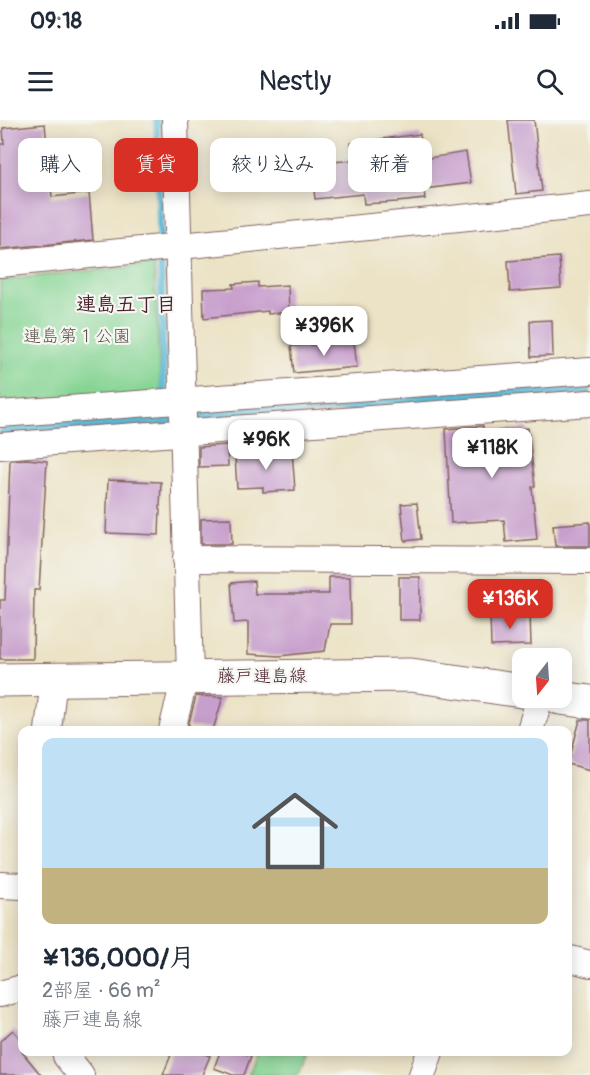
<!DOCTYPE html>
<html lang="ja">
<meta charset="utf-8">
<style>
body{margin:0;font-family:Pangolin,"Klee One",sans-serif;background:#f2f2f3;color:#1f2937;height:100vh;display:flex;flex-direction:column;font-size:22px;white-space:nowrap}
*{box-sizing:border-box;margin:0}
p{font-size:20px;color:#747a83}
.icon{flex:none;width:33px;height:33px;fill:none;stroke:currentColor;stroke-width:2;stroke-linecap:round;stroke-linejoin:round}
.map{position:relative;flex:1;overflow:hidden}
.details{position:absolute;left:18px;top:606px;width:554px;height:330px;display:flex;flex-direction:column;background:#fff;border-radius:12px;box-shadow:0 3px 15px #0003}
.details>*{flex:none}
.banner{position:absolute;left:18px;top:18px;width:555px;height:54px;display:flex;gap:12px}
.needle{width:39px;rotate:197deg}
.tools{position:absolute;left:512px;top:528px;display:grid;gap:12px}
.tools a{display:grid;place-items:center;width:60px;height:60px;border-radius:12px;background:#fff;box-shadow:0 3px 15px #0003;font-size:30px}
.price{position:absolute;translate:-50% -51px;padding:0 14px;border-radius:12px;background:#fff;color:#222;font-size:20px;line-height:39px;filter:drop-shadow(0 2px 3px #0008)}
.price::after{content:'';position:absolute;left:50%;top:36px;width:18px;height:14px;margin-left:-9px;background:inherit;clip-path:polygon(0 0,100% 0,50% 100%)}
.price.current{background:#d93025;color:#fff}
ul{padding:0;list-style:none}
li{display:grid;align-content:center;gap:12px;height:318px;padding:0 24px}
li span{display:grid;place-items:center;height:186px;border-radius:12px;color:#555}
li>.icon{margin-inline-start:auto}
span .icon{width:108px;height:108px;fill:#fffc;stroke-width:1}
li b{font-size:26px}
.pill{padding:0 21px;border-radius:12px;background:#fff;box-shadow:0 3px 15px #0003;font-size:21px;line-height:54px}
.pill.current{background:#d93025;color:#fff}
.status{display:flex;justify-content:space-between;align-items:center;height:42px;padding:0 30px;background:#fff;direction:ltr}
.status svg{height:16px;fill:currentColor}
header{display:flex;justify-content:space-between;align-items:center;height:78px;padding:0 24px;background:#fff;font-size:27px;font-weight:600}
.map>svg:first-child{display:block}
.green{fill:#85d493;stroke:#687a5f;stroke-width:1.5}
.water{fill:#5abad8;stroke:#526c82;stroke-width:1.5}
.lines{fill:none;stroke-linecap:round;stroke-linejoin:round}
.stream{stroke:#5abad8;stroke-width:7}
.building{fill:#c79fcc}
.minor-casing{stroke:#836461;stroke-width:28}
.major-casing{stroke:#836461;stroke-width:35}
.minor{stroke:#fff;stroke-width:26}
.major{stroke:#fff;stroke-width:33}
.labels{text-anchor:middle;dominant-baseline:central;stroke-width:4.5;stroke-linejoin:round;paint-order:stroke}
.park-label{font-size:18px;fill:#5c554a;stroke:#f6f6f2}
.street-label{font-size:18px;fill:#4a1f2b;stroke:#f6f6f2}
.neighbourhood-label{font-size:20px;font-weight:bold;fill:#4a1f2b;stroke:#f6f6f2}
</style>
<div class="status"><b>09:18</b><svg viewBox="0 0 49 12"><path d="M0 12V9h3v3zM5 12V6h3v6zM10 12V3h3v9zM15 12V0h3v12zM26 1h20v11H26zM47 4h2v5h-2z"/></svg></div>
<header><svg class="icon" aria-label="menu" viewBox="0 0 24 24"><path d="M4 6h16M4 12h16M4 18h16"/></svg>Nestly<svg class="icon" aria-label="search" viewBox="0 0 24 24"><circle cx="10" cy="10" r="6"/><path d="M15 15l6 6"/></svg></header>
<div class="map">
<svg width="590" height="955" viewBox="0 0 590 955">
<rect width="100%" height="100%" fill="#f6f6f2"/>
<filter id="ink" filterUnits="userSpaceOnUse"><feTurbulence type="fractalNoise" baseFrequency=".0167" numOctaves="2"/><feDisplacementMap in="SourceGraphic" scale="12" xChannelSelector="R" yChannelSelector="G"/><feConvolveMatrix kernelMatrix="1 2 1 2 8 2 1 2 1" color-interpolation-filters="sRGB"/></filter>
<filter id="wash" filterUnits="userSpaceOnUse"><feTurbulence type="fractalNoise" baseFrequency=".008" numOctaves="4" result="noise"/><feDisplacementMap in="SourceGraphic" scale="24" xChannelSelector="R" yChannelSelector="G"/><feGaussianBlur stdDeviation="1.35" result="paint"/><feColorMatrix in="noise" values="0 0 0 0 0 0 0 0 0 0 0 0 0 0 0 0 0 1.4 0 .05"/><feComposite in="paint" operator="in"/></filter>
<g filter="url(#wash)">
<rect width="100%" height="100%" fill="#ece3c6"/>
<g class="green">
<polygon points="154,144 161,274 0,286 0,160"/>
<polygon points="258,932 308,932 298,955 248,955"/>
</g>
<polygon class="water" points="590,261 590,274 0,317 0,304"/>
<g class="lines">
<polyline class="stream" points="157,0 164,277"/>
</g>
<g id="blocks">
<g class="building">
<polygon points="508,0 534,0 542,71 516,74"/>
<polygon points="45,4 52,77 89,73 93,120 0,129 0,24 4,24 3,8"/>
<polygon points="420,14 423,39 466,32 471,63 424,69 425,79 397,82 364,84 363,74 315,79 311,44 353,40 351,23"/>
<polygon points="559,137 561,168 510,172 508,141"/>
<polygon points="258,162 258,167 288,165 289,192 268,194 268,191 204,198 203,169 234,168 233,164"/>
<polygon points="552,200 553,236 531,237 530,201"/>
<polygon points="354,222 357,247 294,253 291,226"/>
<polygon points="483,306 483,313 528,308 535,366 532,367 537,419 506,422 504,400 451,403 446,309"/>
<polygon points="227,325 228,346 199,347 199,327"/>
<polygon points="292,330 295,370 263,372 263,367 237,368 235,337"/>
<polygon points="26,339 47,341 39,470 34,470 33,539 0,539 0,480 5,480 10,340"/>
<polygon points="108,360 161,362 159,415 106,413"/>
<polygon points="417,383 421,419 405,421 401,384"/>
<polygon points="231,398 232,424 201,424 201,399"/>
<polygon points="590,402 590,426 555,426 553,405"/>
<polygon points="329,457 350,457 351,504 330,504 325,531 279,536 248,534 248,502 234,503 231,463 254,461 255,474 329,474"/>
<rect x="399" y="457" width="21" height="43"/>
<polygon points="530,494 531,525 491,526 490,495"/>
<polygon points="196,576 223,577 213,610 188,607"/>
<polygon points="580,600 590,600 590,650 568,644"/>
<polygon points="13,910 22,921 22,932 26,932 23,933 41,955 0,955 0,921"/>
<polygon points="172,932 200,932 210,936 202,955 163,955"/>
<polygon points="220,932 240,932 251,936 244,955 233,955 214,948"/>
</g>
</g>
</g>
<g filter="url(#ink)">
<use href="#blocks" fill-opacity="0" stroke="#836461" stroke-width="1.5"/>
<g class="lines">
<defs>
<g id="minor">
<polyline points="175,0 190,557"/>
<polyline points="0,144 590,85"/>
<polyline points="0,294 590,251"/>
<polyline points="0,326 590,283"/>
<polyline points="186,439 590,441"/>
<polyline points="48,610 54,559"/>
<polyline points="172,610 185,557"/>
<polyline points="530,610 540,578"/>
<polyline points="0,765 22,766"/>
<polyline points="567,838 590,844"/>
<polyline points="0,874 22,868"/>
<polyline points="67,932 66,936 81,955"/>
<polyline points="422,955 430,932"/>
</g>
<g id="major">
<polyline points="0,560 411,555 522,571"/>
<polyline points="560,578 590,582"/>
</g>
</defs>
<use href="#minor" class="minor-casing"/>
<use href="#major" class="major-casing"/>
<use href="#minor" class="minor"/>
<use href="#major" class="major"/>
</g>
</g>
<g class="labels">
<g class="park-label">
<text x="77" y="216">連島第１公園</text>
</g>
<g class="street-label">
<text x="262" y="556">藤戸連島線</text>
</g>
<g class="neighbourhood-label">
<text x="126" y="184">連島五丁目</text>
</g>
</g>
</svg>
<div class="tools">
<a><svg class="needle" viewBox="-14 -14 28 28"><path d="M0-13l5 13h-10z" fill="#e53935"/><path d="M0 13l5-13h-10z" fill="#747a83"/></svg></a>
</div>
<b class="price" style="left:324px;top:237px">¥396K</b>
<b class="price" style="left:266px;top:351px">¥96K</b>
<b class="price" style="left:492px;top:359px">¥118K</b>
<b class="price current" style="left:510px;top:510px">¥136K</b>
<div class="banner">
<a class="pill">購入</a>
<a class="pill current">賃貸</a>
<a class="pill">絞り込み</a>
<a class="pill">新着</a>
</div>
<section class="details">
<ul>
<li><span style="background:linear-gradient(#bfe0f5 70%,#c2b280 0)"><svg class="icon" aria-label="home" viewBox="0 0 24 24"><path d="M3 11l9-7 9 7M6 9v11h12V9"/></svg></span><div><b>¥136,000/月</b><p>2部屋 · 66 m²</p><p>藤戸連島線</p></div></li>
</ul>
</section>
</div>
